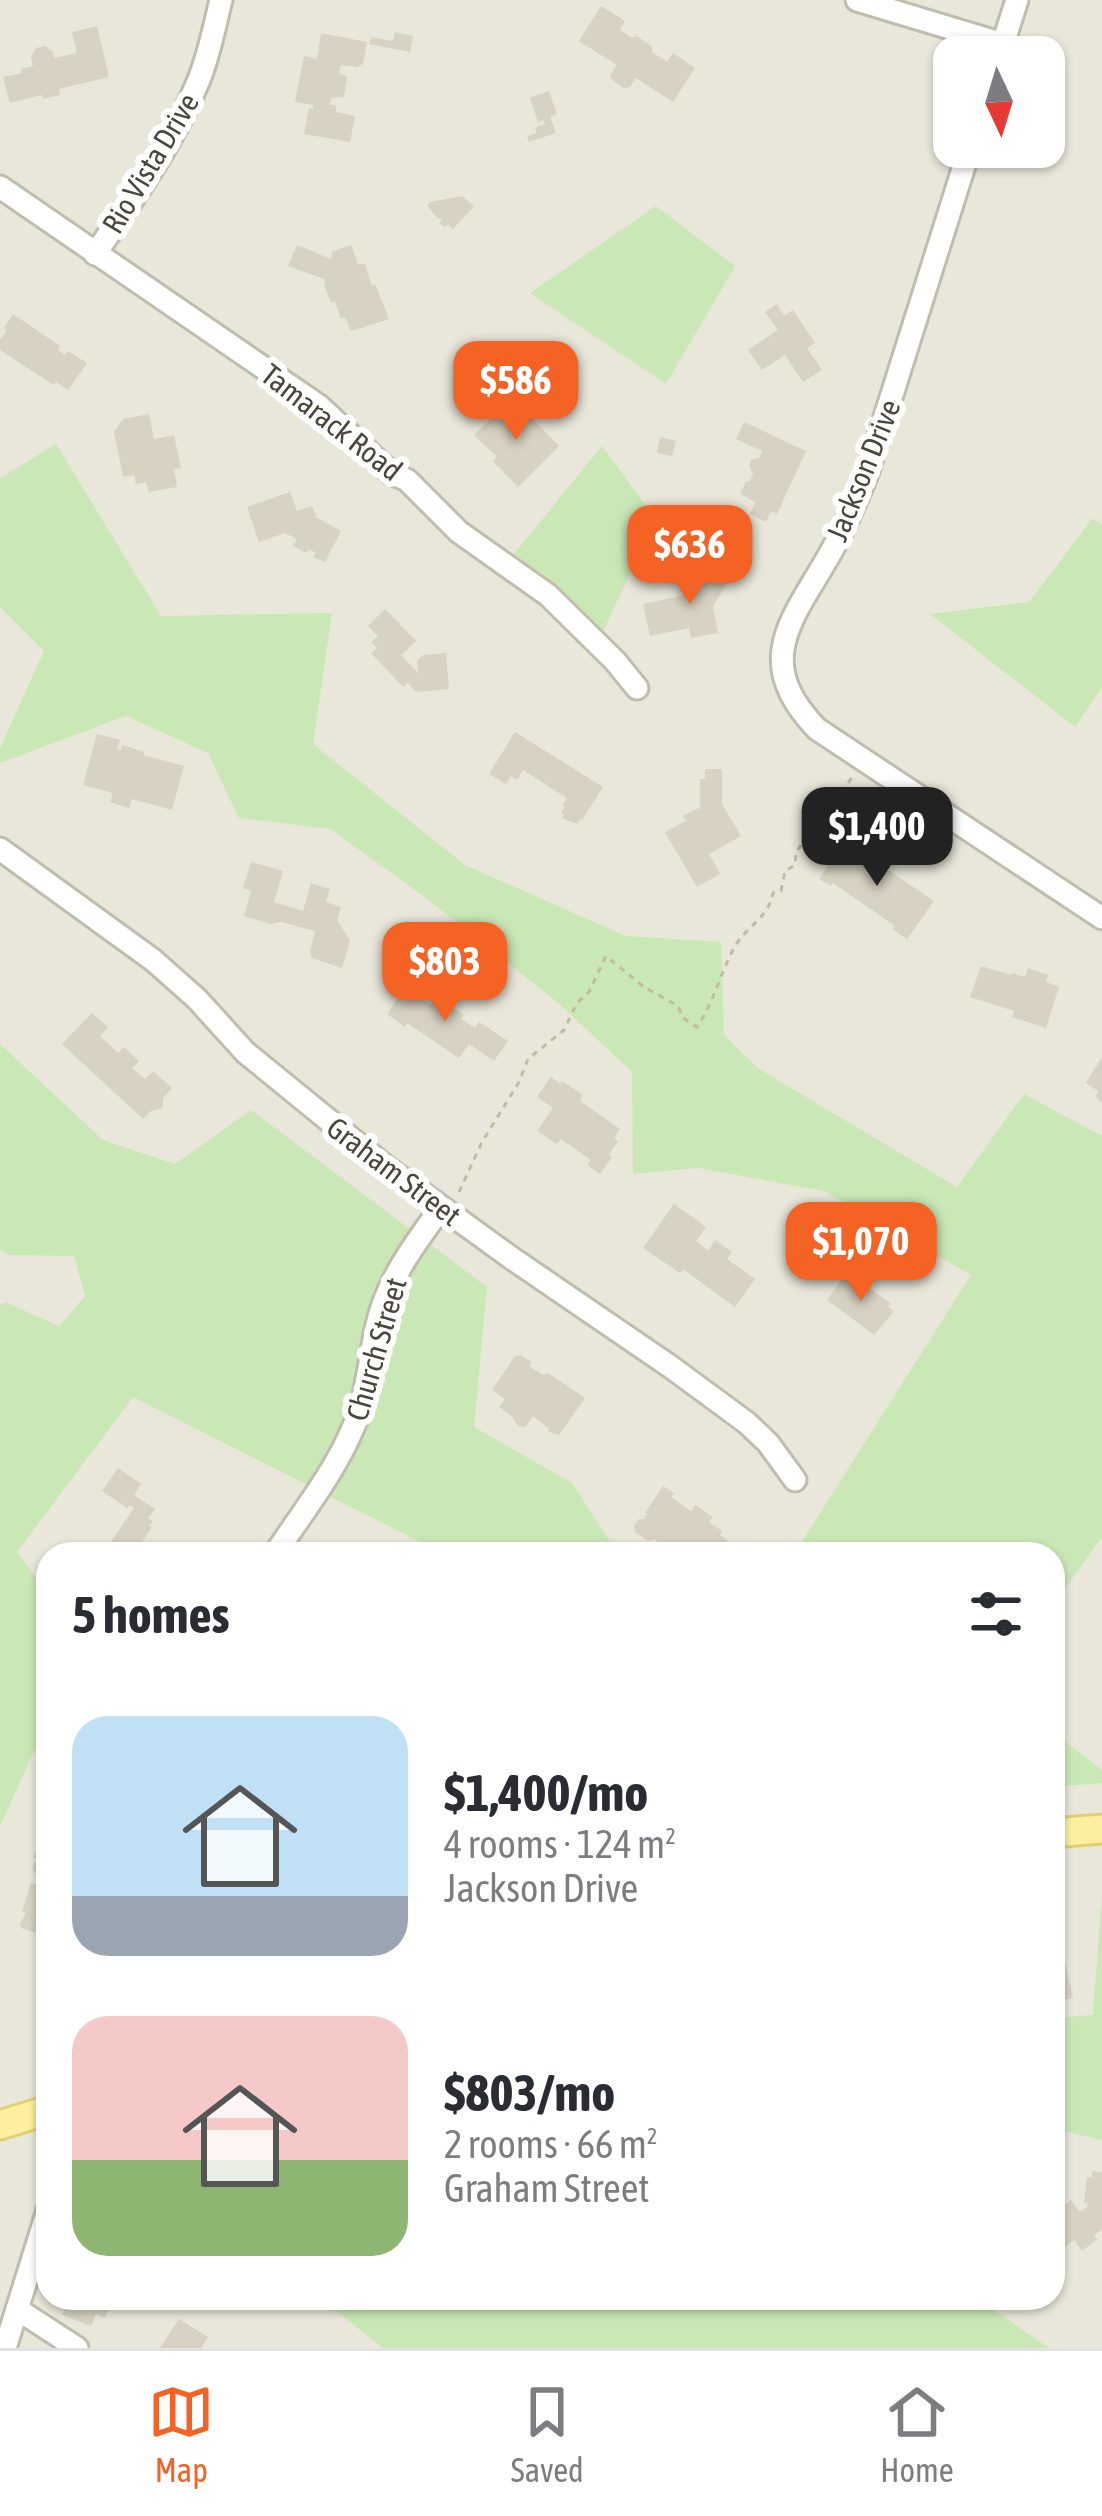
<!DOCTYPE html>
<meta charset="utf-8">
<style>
body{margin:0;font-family:"Asap Condensed",sans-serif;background:#f7f7f7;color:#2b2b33;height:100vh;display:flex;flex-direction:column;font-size:45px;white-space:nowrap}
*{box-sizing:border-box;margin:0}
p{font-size:39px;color:#7c7c81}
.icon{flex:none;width:66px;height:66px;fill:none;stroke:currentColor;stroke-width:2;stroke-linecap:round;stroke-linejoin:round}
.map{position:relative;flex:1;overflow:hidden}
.side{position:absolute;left:36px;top:1542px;width:1029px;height:768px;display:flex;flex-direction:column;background:#fff;border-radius:36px;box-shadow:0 3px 9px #0004}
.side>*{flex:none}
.needle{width:78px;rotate:176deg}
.tools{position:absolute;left:933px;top:36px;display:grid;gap:24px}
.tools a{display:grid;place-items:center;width:132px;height:132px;border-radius:24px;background:#fff;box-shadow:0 3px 9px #0004;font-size:60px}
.price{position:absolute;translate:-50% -102px;padding:0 27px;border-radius:24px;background:#f46224;color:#fff;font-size:39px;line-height:78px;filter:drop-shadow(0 3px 6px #0008)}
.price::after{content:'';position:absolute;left:50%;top:72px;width:36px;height:27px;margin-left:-18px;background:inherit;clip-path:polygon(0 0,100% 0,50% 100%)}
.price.current{background:#222;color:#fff}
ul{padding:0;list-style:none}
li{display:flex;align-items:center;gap:36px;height:300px;padding:0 36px}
li span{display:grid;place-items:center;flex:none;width:336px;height:240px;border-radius:36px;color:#555}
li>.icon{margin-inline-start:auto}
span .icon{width:144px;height:144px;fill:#fffc;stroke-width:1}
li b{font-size:51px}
h2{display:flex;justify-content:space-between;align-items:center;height:144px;padding:0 36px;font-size:51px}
.tab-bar{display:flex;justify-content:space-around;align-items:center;height:168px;border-top:3px solid #e1e1e2;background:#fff;font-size:33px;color:#7c7c81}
.tab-bar a{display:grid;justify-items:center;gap:6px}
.tab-bar .current{color:#f46224}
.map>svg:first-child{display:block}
.residential{fill:#e9e7da;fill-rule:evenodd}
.green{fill:#cae8b6}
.building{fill:#d7d2c1}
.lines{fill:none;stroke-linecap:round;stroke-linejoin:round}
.minor-casing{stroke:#c1bdae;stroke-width:27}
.major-casing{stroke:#e2d06e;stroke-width:33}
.path{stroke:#c2bba0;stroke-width:3;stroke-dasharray:6 6;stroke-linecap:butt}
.minor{stroke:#fff;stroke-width:21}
.major{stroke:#fcef9f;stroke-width:27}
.labels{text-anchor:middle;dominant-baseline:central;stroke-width:12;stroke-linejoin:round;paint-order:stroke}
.street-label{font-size:30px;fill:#4a4639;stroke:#fff}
</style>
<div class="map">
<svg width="1102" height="2348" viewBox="0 0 1102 2348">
<rect width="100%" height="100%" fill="#f5f4ec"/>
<path class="residential" d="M0,0H1102V2348H1049L977,2298H1053V1554H48V2298H261L338,2313L383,2348H0ZM954,57H1044V147H954Z"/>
<g class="green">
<polygon points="656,206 735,266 666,384 530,293"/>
<polygon points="56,444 161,616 332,613 313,744 465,865 626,936 721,942 724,1035 758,1068 957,1187 1024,1094 1102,1136 1102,1537 1059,1597 1053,1595 1053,1554 873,1554 824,1542 825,1554 794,1554 971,1275 824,1191 698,1168 633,1174 632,1072 557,1002 422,895 330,829 239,818 208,753 126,716 0,763 0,748 44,651 0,607 0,478"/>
<polygon points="602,446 656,519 602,633 514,554"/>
<polygon points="1093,518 1102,525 1102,687 1075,727 930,614 1029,602"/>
<polygon points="0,1044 103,1140 175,1164 251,1110 487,1287 474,1427 572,1483 618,1554 444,1554 133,1397 17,1552 48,1594 48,1721 0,1826 0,1305 5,1302 59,1326 85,1296 74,1256 9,1255 0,1249"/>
<polygon points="1053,1732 1102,1770 1102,1783 1053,1787"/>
<polygon points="1102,1891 1102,2140 1053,2129 1053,2018 1093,2015"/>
<polygon points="261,2298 977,2298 1049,2348 383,2348 338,2313"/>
</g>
<g class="building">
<polygon points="601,6 625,21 620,30 632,38 637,36 652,47 652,52 667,62 673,53 695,68 673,102 636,78 630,87 624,88 612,80 610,75 617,65 579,41"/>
<polygon points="97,26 109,77 59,89 60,95 43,99 42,95 10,103 3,77 22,73 21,69 33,66 31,57 36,48 45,46 53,52 54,58 77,53 72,32"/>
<polygon points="395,32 413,36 410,52 369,44 371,37 393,41"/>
<polygon points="321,33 367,42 363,64 357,67 341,65 339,73 347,77 344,97 331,98 330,105 336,105 336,112 355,116 350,142 304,134 309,108 313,109 313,105 295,102 304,56 317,59"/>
<polygon points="549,91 557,114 550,117 556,133 529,142 527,136 537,133 535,128 545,124 543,120 538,122 530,98"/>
<polygon points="462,196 474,206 453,229 448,224 445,227 439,223 442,219 437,218 427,205 430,202"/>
<polygon points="297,245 331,259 332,252 351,245 358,264 365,264 372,286 375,284 389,319 351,331 345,317 341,319 335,301 331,303 324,285 326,284 324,279 288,266"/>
<polygon points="777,304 784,316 793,310 815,343 807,348 822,370 803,382 785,355 762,370 748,350 778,330 765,312"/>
<polygon points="13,314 60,346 58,350 65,355 68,351 87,363 68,390 56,382 54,385 0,350 0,340 7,330 4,328"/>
<polygon points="506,404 517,415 523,409 559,446 518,487 493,461 497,457 474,435"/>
<polygon points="149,414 154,439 174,435 181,468 174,469 177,487 149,492 146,482 136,484 134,475 123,477 114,432 123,419"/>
<polygon points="744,422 806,451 777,514 771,511 766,522 750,514 755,502 740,494 746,481 749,482 753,474 749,466 751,460 759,458 762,451 736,439"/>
<polygon points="660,437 676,441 672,456 657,453"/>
<polygon points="290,492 297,511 312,506 317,518 341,531 325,562 313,557 316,553 309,549 306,553 293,546 297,539 285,533 259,542 247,507"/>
<polygon points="715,560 734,571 713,607 718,633 691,638 689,628 650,636 643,604 694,593"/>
<polygon points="385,609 416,641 401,655 418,673 417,661 423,655 446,653 449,689 416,692 408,683 403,687 371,653 377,648 371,642 378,636 368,626"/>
<polygon points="515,732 603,787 582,820 580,819 577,824 562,818 564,815 561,813 565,807 562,806 567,798 523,770 517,780 511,776 506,784 489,774"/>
<polygon points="97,734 120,740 117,749 121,750 122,745 144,752 143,755 184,766 172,810 132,799 129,808 110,802 113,793 83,785"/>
<polygon points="705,769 722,769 722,804 741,836 709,854 720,874 697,887 665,832 686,821 683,816 698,808 700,811 700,779 705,779"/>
<polygon points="845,841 934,901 907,939 892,929 895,926 833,883 831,886 819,879"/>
<polygon points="251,862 283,871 274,902 303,911 311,883 330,889 326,902 341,907 337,920 350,941 342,968 312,958 310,952 315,931 281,922 271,924 244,916 251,891 243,888"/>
<polygon points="981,966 1011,975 1012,973 1025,977 1028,968 1048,975 1046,982 1059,987 1046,1028 1012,1017 1014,1011 970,997"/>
<polygon points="405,987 431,1005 442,989 456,998 450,1006 464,1015 461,1019 475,1028 479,1022 508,1041 494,1061 469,1044 459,1058 407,1023 405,1027 387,1014"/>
<polygon points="92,1013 108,1027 100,1036 118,1053 124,1047 139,1061 132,1068 145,1079 153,1071 172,1088 163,1098 163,1108 151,1111 143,1119 62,1044"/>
<polygon points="1102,1057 1102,1103 1096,1097 1098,1091 1086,1083"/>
<polygon points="551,1077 560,1084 562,1081 583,1095 580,1101 620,1129 614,1138 618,1141 609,1154 612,1157 600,1174 587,1165 591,1160 561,1139 557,1144 537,1131 553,1108 537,1097"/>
<polygon points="674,1204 706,1227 696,1241 708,1251 715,1240 732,1252 727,1259 755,1279 735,1307 683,1269 680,1273 643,1248"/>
<polygon points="847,1272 891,1304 888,1307 894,1311 874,1335 827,1300"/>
<polygon points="521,1355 531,1362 530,1367 543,1375 548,1373 585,1398 559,1435 549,1432 548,1428 533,1416 526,1426 520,1427 515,1422 513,1417 499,1407 505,1399 492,1390 515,1356"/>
<polygon points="118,1468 141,1484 134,1495 155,1509 148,1518 153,1521 149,1526 152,1527 134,1554 120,1554 108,1546 134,1508 129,1505 127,1508 102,1491"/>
<polygon points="663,1486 674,1493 671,1497 691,1511 695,1505 713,1517 709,1522 722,1531 720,1535 733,1544 727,1554 667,1554 666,1548 654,1539 648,1541 635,1532 634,1526 639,1519 644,1519 647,1514 645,1513"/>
<polygon points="43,1840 48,1843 48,1930 44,1929 42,1935 21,1928 20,1924 26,1913 22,1911 31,1883 36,1884 38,1876 32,1870 34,1863 39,1861 33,1857"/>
<polygon points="1055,1919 1073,1998 1053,2003 1053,1920"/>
<polygon points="1092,2171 1102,2172 1102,2230 1094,2235 1097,2239 1082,2251 1074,2240 1057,2253 1063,2260 1053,2268 1053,2220 1058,2217 1054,2212 1071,2200 1080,2212 1087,2207 1088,2203 1084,2203 1087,2177 1092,2178"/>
<polygon points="69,2298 113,2298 105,2318 96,2314 91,2326 62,2315"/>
<polygon points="179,2319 208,2337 201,2348 160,2348"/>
</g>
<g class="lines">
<defs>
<g id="minor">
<polyline points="857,0 1003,44"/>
<polyline points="999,56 1017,0"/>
<path d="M970,147L867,474C856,501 845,527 831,552C794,618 750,660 817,729L1102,918"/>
<polyline points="0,187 319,406 391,473 407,480 459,532 548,595 615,661 637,688"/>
<path d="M95,254C133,199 172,145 198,82C209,56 214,28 221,0"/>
<polyline points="0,849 153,960 197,999 245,1052 386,1167 510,1257 671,1367 747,1423 768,1443 795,1480"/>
<path d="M275,1554C302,1513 334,1473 353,1428C367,1396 369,1363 376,1329C386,1282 413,1246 441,1208"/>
<polyline points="17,2309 77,2348"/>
<polyline points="5,2348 48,2210"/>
</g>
<g id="major">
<polyline points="1053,1833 1102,1829"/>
<polyline points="0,2125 48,2110"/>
</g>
</defs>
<use href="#minor" class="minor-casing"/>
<use href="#major" class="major-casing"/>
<path class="path" d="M459,1192L482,1142L519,1082L528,1059L564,1030L577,1003L589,992L606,956L644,987L678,1006L683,1018L697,1027C714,1002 720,974 734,948C744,928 769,918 773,893L781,891L785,871L795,865L796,852L853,776"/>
<use href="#minor" class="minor"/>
<use href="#major" class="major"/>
</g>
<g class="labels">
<g class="street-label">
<text transform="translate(150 163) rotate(-59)">Rio Vista Drive</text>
<text transform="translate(332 422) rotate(38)">Tamarack Road</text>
<text transform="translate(863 470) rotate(-68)">Jackson Drive</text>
<text transform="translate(394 1171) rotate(37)">Graham Street</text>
<text transform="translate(376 1349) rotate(-74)">Church Street</text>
</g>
</g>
</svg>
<div class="tools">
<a><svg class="needle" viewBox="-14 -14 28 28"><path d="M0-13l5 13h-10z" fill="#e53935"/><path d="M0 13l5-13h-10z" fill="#7c7c81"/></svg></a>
</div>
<b class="price" style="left:516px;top:443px">$586</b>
<b class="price" style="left:690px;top:607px">$636</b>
<b class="price current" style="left:877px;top:889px">$1,400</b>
<b class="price" style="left:445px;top:1024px">$803</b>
<b class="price" style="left:861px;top:1304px">$1,070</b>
<section class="side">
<h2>5 homes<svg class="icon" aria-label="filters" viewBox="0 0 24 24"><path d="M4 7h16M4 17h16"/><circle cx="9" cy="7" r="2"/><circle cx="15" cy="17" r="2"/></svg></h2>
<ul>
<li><span style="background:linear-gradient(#bfe0f5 75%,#9aa5b1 0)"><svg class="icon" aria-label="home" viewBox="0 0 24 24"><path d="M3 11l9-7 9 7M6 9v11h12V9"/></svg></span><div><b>$1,400/mo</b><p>4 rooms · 124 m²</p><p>Jackson Drive</p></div></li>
<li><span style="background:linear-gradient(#f6c9c9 60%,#8fb573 0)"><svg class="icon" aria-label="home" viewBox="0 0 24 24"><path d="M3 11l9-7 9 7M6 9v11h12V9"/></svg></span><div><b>$803/mo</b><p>2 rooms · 66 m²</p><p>Graham Street</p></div></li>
</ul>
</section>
</div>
<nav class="tab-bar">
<a class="current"><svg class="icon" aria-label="map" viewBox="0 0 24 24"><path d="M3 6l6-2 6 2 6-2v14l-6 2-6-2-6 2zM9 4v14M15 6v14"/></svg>Map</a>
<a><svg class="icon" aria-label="saved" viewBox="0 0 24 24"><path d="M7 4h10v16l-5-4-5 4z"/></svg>Saved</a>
<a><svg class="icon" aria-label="home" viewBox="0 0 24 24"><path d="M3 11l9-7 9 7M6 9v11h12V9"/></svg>Home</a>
</nav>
